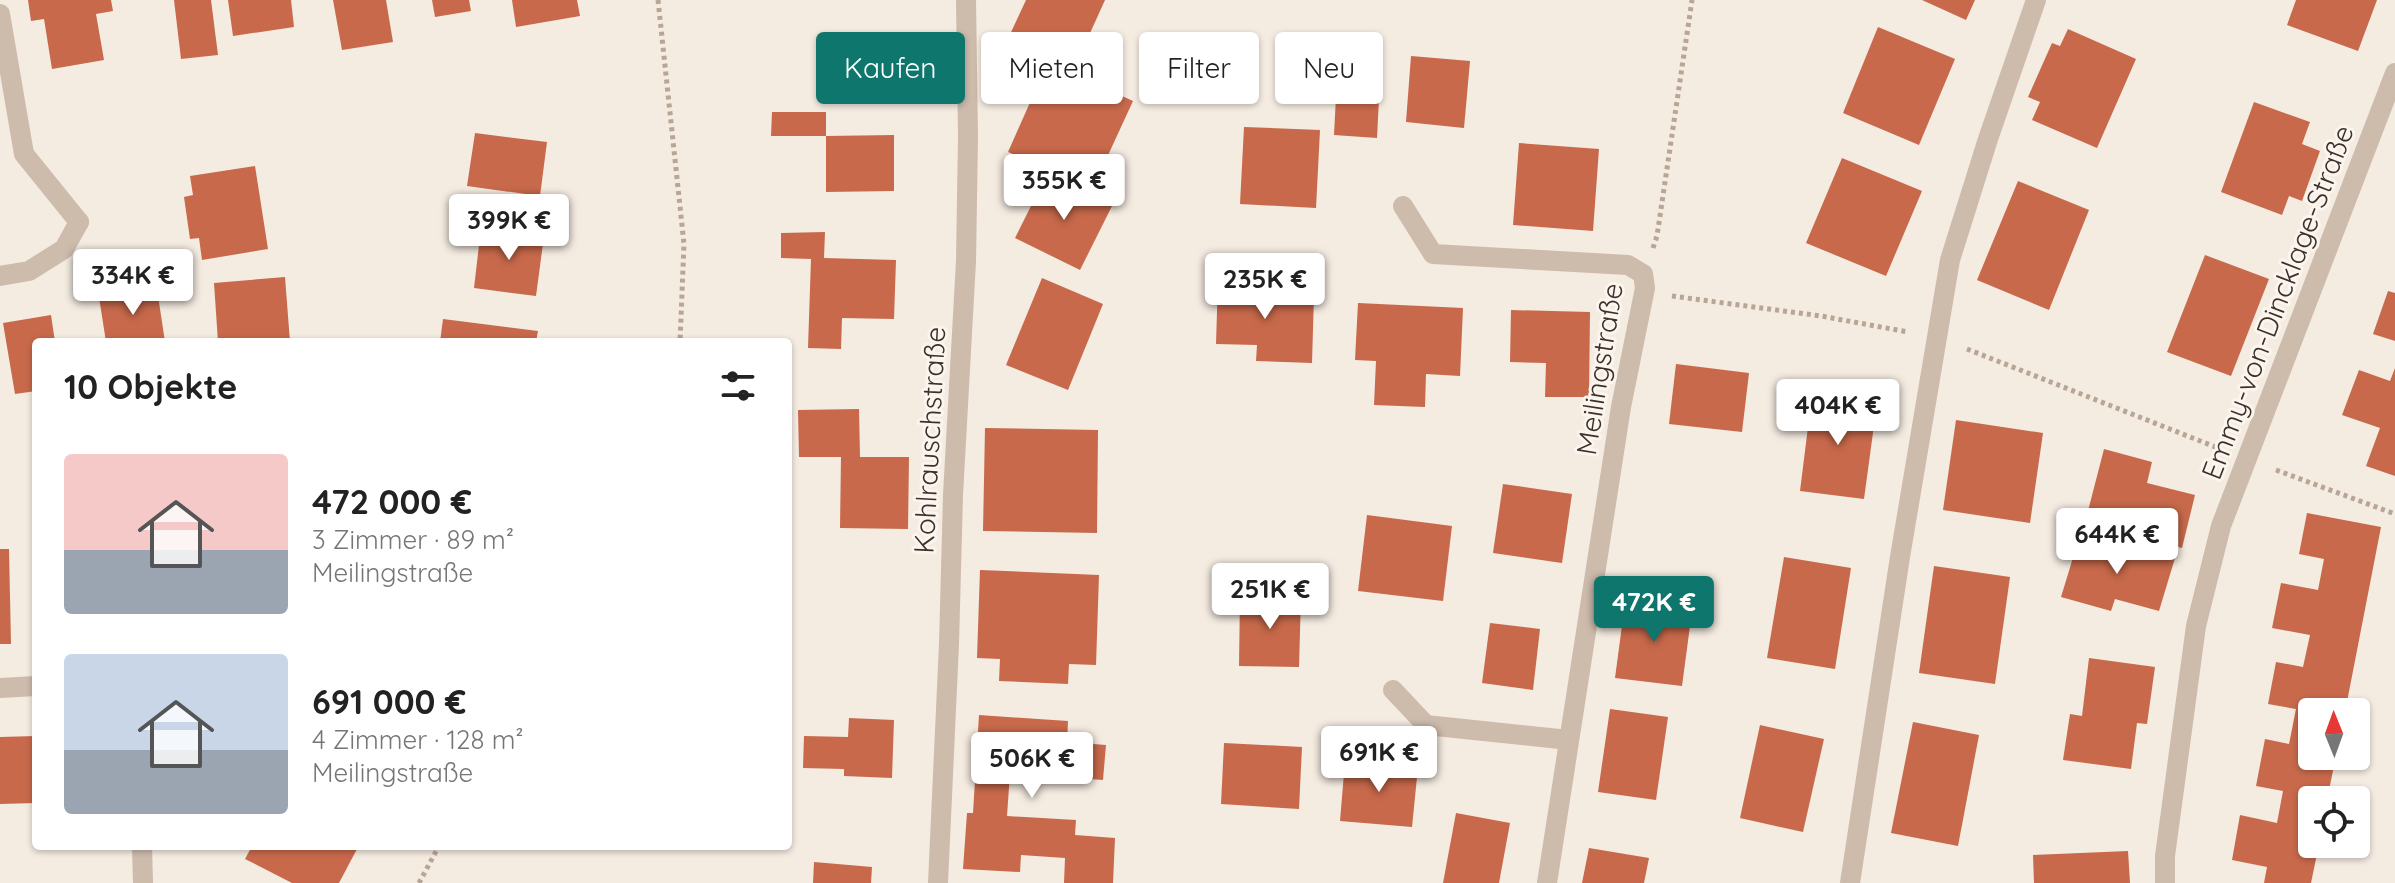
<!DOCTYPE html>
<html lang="de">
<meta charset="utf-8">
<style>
body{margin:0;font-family:Quicksand,sans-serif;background:#f6f6f6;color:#222;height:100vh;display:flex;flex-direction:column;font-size:30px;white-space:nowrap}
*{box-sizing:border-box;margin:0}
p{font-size:26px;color:#767676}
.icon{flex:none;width:44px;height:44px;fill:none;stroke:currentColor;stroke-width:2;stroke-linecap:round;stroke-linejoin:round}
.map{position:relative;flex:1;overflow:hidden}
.drawer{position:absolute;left:32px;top:338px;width:760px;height:512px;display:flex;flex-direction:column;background:#fff;border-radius:8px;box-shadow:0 2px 6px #0004}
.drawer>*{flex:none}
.banner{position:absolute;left:816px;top:32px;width:760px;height:72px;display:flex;gap:16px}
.needle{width:52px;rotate:359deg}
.tools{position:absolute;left:2298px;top:698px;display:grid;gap:16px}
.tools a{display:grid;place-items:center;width:72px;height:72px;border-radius:8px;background:#fff;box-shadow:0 2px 6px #0004;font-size:40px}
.price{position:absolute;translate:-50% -68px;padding:0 18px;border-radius:8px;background:#fff;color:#222;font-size:26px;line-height:52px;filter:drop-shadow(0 2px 4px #0008)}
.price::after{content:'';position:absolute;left:50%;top:48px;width:24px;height:18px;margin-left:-12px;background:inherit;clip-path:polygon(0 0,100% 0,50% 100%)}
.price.selected{background:#0f766e;color:#fff}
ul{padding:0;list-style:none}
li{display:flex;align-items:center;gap:24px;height:200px;padding:0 32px}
li span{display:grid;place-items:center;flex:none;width:224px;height:160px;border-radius:8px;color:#555}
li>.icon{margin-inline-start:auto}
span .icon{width:96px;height:96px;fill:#fffc;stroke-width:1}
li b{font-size:34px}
h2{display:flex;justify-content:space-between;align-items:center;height:96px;padding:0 32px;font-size:34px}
.tag{padding:0 28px;border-radius:8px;background:#fff;box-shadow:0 2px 6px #0004;font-size:28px;line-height:72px}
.tag.selected{background:#0f766e;color:#fff}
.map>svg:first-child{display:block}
.building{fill:#c8694b}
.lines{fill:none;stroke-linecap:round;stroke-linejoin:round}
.path{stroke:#b9a596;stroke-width:5;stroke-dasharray:4 4;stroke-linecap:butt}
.lane{stroke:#cdbbac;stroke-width:20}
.street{stroke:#cdbbac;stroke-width:20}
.labels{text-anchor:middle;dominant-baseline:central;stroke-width:6;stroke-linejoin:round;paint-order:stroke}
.street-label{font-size:28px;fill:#3b302b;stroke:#fbf5ee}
</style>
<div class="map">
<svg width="2395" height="883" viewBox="0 0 2395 883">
<rect width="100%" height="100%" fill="#f4ebe1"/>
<g class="building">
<polygon points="28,0 111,0 113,11 96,14 104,60 52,69 44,19 31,21"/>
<polygon points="174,0 211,0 218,55 181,59"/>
<polygon points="228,0 291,0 294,27 233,36"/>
<polygon points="333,0 386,0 393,42 342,50"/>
<polygon points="432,0 469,0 471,11 435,17"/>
<polygon points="512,0 577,0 580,16 516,27"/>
<polygon points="1026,0 1105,0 1072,73 1133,101 1092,190 1008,152 1048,62 1006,43"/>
<polygon points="1922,0 1975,0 1966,20"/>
<polygon points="2296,0 2377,0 2358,51 2287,25"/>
<polygon points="1878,27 1955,59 1919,145 1843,113"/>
<polygon points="2068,29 2136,59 2097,148 2032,120 2040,102 2028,97 2052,43 2060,46"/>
<polygon points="1411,56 1470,61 1464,128 1406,122"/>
<polygon points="1337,77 1380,79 1377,138 1334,135"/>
<polygon points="2254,102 2310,122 2302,144 2320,151 2302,201 2289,196 2282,215 2221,192"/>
<polygon points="772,112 826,112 826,136 771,136"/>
<polygon points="1244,127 1320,130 1316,208 1240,204"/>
<polygon points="475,133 547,142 540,196 467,186"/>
<polygon points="894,135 894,191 826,192 826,136"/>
<polygon points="1519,143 1599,149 1593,231 1513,225"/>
<polygon points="1842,158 1922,191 1886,276 1806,243"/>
<polygon points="255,166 268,249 202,260 199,238 190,239 184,197 193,195 190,176"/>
<polygon points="1047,174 1112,206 1080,270 1015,238"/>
<polygon points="2018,181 2089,210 2049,310 1977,280"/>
<polygon points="481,228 544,236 536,296 474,288"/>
<polygon points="825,232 824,258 896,260 894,319 842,318 841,349 808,348 811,259 781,258 781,233"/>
<polygon points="2205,255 2269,279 2231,376 2167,352"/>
<polygon points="285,277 290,342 218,342 214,283"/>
<polygon points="1042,278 1103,304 1068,390 1006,365"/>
<polygon points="1218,279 1272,280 1271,295 1314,295 1312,363 1256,361 1257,345 1216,344"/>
<polygon points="157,289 165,342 106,342 99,297"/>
<polygon points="2388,291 2395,293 2395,341 2373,334"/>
<polygon points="1358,303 1463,308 1460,376 1426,374 1425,407 1374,405 1376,361 1355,360"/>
<polygon points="1511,310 1590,312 1589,397 1545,397 1546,363 1510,362"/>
<polygon points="51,315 55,342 36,342 36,391 15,394 3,323"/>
<polygon points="443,319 538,331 536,342 440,342"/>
<polygon points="1676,364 1749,373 1742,432 1669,424"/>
<polygon points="2395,368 2395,476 2366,466 2380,428 2342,415 2359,370 2390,381"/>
<polygon points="1812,395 1877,403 1864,499 1800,491"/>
<polygon points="859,409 860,457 909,457 908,529 840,528 841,457 799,457 798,410"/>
<polygon points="1956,420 2043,433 2030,523 1943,510"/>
<polygon points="985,428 1098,430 1097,533 983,531"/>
<polygon points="2104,449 2152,462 2147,483 2195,495 2182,548 2127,533 2130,522 2088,511"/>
<polygon points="1503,484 1572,494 1562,563 1493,553"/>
<polygon points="2307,513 2381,527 2345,712 2312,712 2312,756 2336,756 2327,800 2312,800 2312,844 2319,844 2311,883 2264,883 2267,867 2232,860 2240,815 2277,823 2283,791 2256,786 2265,739 2289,744 2296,709 2268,704 2276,662 2303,667 2310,635 2272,628 2281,583 2318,590 2324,559 2299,554"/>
<polygon points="1367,515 1452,526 1443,601 1358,591"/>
<polygon points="2079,538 2113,548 2115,541 2175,558 2159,611 2115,599 2111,611 2061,597"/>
<polygon points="0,549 9,549 11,644 0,644"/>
<polygon points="1784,557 1851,568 1835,669 1767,658"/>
<polygon points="1934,566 2010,577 1995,684 1919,673"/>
<polygon points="980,570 1099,575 1096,665 1069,664 1068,684 999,681 1000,659 977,658"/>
<polygon points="1240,595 1301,596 1299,667 1239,666"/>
<polygon points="1625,603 1692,611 1682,686 1615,678"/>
<polygon points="1490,623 1540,629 1533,690 1482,683"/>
<polygon points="2089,658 2155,667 2147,724 2137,723 2131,769 2063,760 2070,714 2082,716"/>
<polygon points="1610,709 1668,717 1656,800 1598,792"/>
<polygon points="979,715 1068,721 1067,742 1106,745 1103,780 1010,773 1007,816 1076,820 1075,835 1115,838 1113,883 1064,883 1065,858 1021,855 1020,872 963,869 967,813 973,813"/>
<polygon points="849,718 894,720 892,778 844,776 844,769 803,768 804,736 848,737"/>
<polygon points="1913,722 1979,735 1958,846 1891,833"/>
<polygon points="1760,725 1824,739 1803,832 1740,818"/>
<polygon points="36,736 36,803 0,804 0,737"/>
<polygon points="1224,743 1302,747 1299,809 1221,804"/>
<polygon points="1345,761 1418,767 1412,827 1340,821"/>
<polygon points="1456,813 1510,823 1499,883 1443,883"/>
<polygon points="252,846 352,846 357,849 339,883 292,883 245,859"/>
<polygon points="1589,848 1649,858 1644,883 1582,883"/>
<polygon points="2128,851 2130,883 2034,883 2033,855"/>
<polygon points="814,862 872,867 871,883 813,883"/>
</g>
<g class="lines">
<g class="path">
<polyline points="658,0 684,244 680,342"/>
<polyline points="1653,248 1657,236 1692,0"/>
<polyline points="1672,296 1821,316 1908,332"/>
<polyline points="1967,349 2218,448"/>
<polyline points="2276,470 2395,514"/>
<polyline points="419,883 439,846"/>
</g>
<polyline class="lane" points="0,276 29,271 64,249 79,222"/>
<g class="street">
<polyline points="0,14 24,154 79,222"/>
<polyline points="1403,206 1433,254 1628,265 1643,274 1645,288 1621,407 1547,883"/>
<polyline points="0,688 36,686"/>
<polyline points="1393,690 1426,725 1569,740"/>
<polyline points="142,846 143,883"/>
<polyline points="938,883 949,644 953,495 966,261 968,136 966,0"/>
<polyline points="1850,883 1900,557 1950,260 1988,139 2036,0"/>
<polyline points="2165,883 2165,856 2196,626 2221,526 2395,73"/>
</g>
</g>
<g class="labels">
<g class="street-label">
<text transform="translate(2277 302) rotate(-69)">Emmy-von-Dincklage-Straße</text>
<text transform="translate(1599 369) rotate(-81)">Meilingstraße</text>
<text transform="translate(929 440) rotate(-87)">Kohlrauschstraße</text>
</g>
</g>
</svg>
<div class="tools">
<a><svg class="needle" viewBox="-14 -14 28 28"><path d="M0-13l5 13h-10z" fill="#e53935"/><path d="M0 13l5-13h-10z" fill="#767676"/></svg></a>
<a><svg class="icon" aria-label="locate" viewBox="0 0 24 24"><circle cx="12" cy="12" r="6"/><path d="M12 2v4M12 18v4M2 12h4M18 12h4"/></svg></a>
</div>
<b class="price" style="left:1064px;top:222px">355K €</b>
<b class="price" style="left:509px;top:262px">399K €</b>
<b class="price" style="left:133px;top:317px">334K €</b>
<b class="price" style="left:1265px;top:321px">235K €</b>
<b class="price" style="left:1838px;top:447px">404K €</b>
<b class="price" style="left:2117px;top:576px">644K €</b>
<b class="price" style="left:1270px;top:631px">251K €</b>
<b class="price selected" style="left:1654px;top:644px">472K €</b>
<b class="price" style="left:1379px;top:794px">691K €</b>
<b class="price" style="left:1032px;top:800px">506K €</b>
<div class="banner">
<a class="tag selected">Kaufen</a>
<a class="tag">Mieten</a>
<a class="tag">Filter</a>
<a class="tag">Neu</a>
</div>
<section class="drawer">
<h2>10 Objekte<svg class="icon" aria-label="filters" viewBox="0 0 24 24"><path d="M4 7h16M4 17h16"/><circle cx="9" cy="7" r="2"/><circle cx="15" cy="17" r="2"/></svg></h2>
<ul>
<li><span style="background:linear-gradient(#f6c9c9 60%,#9aa5b1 0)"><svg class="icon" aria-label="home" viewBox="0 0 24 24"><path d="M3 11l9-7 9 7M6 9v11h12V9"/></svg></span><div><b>472 000 €</b><p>3 Zimmer · 89 m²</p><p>Meilingstraße</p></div></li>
<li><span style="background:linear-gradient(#c9d6e8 60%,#9aa5b1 0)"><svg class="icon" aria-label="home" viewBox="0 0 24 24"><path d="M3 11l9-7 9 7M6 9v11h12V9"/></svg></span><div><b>691 000 €</b><p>4 Zimmer · 128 m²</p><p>Meilingstraße</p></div></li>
</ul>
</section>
</div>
